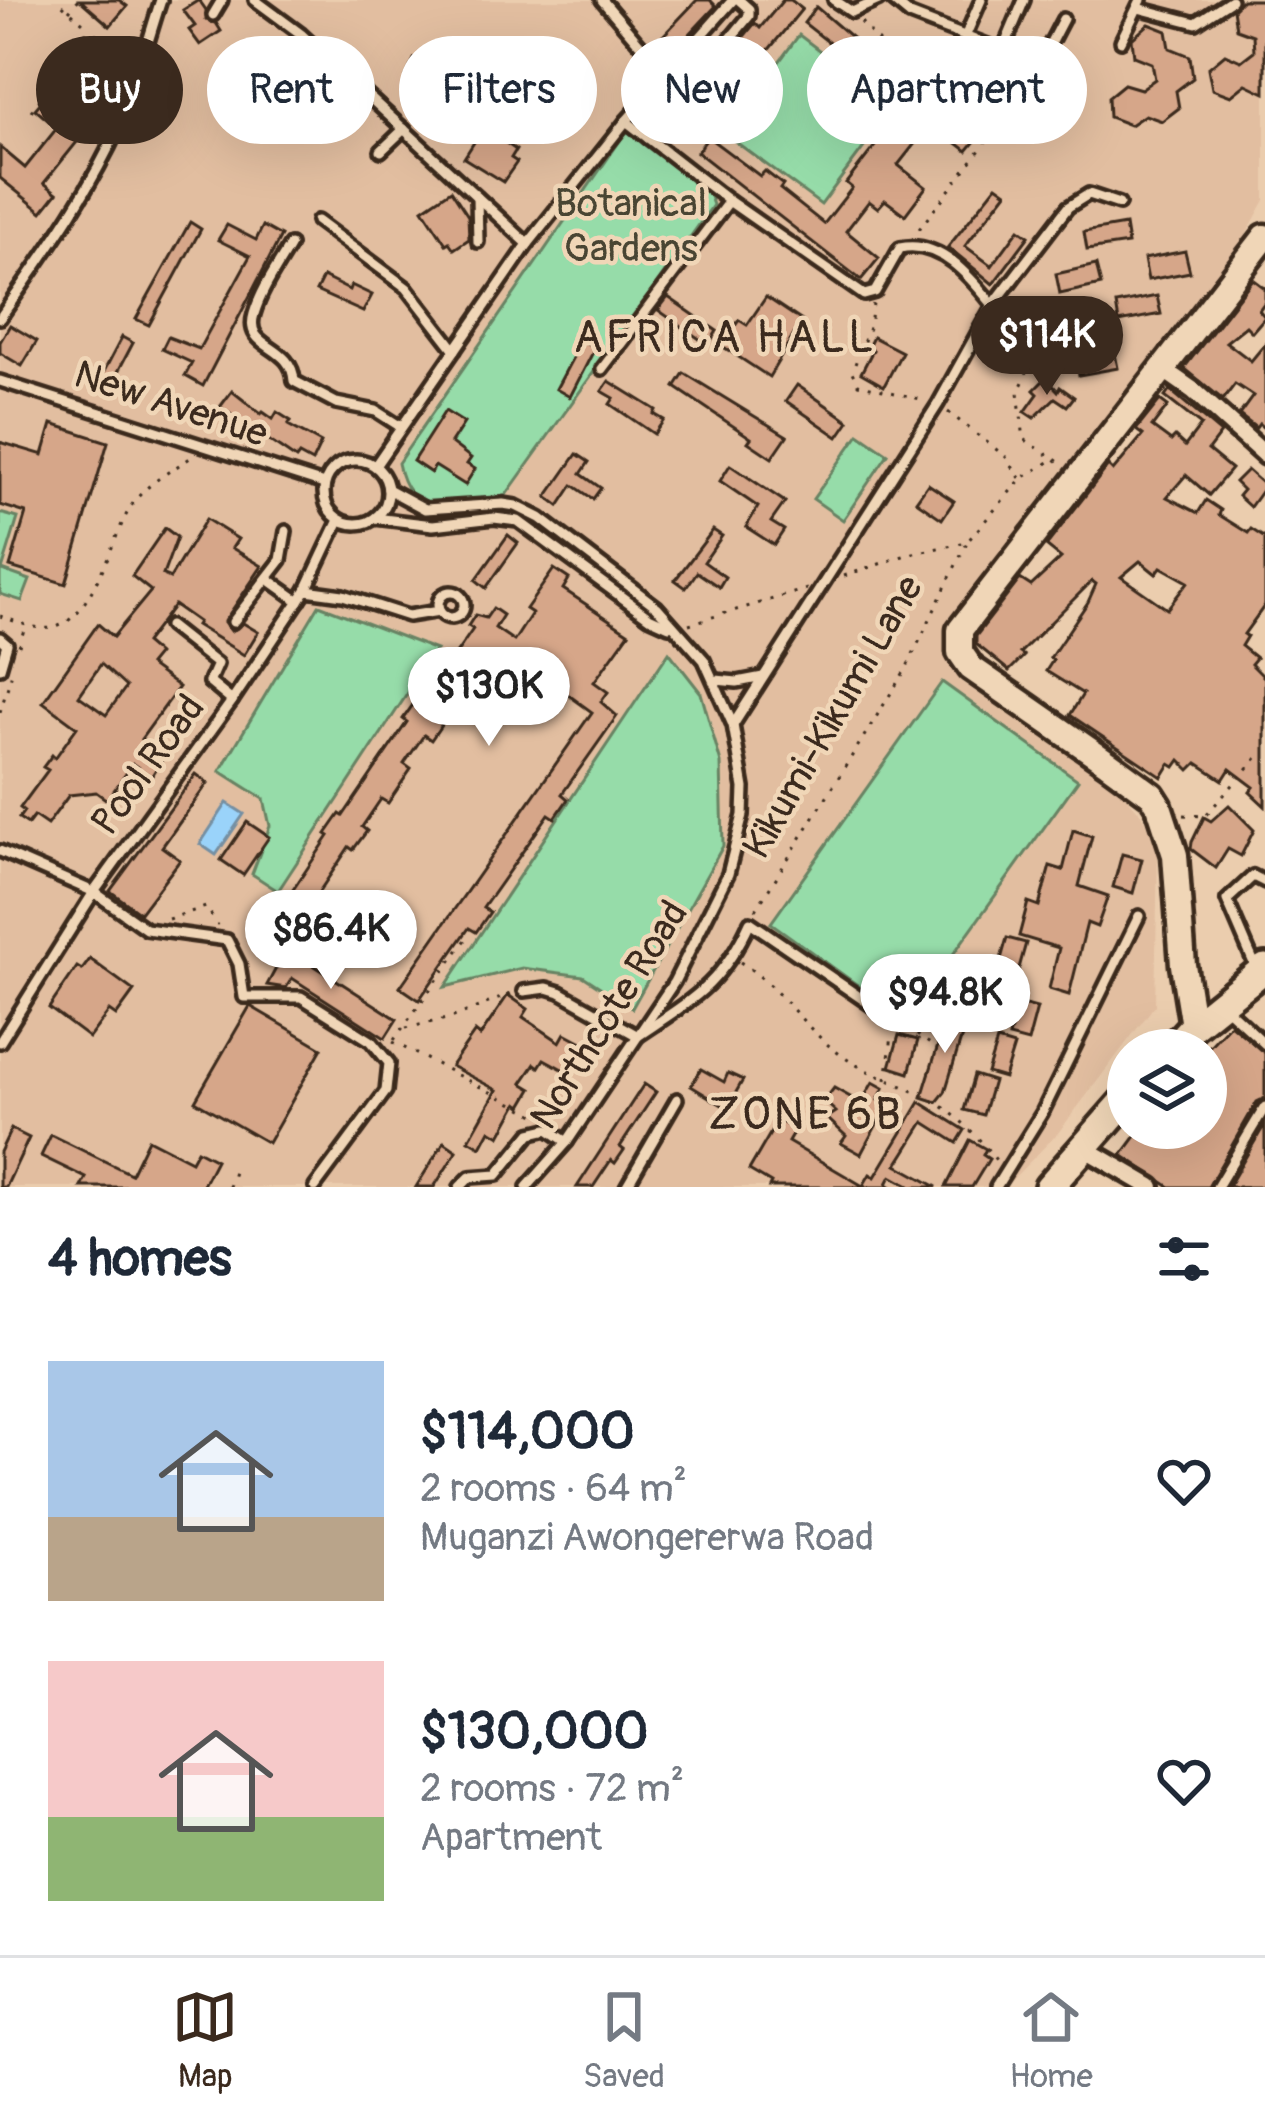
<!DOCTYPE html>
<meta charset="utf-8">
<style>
body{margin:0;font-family:Pangolin,sans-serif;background:#f2f2f3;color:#1f2937;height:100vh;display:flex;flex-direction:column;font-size:45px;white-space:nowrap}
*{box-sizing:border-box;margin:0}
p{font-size:39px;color:#747a83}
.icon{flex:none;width:66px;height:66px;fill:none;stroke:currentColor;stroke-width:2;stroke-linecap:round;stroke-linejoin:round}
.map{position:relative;height:1187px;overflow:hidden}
.details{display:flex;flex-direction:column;background:#fff;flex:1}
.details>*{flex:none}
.banner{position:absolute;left:36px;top:36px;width:1194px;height:108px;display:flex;gap:24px}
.buttons{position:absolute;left:1107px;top:1029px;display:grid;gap:24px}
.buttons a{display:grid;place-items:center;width:120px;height:120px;border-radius:50%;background:#fff;box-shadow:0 12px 48px #0002;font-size:60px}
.price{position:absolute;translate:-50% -102px;padding:0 27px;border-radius:42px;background:#fff;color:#222;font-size:39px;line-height:78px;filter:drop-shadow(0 3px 6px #0008)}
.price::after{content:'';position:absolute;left:50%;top:72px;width:36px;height:27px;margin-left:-18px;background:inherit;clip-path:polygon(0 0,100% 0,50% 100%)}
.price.selected{background:#3b2a1e;color:#fff}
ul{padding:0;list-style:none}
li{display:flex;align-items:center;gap:36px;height:300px;padding:0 48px}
li span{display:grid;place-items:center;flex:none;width:336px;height:240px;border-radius:0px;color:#555}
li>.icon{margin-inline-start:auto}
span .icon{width:144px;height:144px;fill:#fffc;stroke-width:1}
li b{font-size:51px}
h2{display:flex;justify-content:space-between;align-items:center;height:144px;padding:0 48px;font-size:51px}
.pill{padding:0 42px;border-radius:54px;background:#fff;box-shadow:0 12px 48px #0002;font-size:42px;line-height:108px}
.pill.selected{background:#3b2a1e;color:#fff}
.tab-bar{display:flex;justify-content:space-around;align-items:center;height:168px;border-top:3px solid #e0e1e3;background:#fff;font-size:33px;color:#747a83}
.tab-bar a{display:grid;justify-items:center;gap:6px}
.tab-bar .selected{color:#3b2a1e}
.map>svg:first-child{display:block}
.built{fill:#e2bea0}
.green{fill:#96dca9;stroke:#688364;stroke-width:3}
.water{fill:#9ad3fa;stroke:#748fa2;stroke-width:3}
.building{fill:#d6a689;stroke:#3b2a1e;stroke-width:3;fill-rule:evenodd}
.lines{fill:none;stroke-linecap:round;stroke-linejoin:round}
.lane-casing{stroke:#3b2a1e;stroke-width:18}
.street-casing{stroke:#3b2a1e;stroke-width:26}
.secondary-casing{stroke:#3b2a1e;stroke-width:33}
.primary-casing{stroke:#3b2a1e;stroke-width:36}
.path{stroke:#3b2a1e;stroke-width:3;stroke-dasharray:3 9;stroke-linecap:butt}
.lane{stroke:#f0d6b7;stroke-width:9}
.street{stroke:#f0d6b7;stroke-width:16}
.secondary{stroke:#f0d6b7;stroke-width:24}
.primary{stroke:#f0d6b7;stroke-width:27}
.labels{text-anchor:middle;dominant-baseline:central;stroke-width:9;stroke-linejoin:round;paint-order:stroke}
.park-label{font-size:39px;fill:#494533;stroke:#f0d6b7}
.street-label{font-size:39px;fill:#3b2a1e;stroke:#f0d6b7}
.quarter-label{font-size:45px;letter-spacing:3px;fill:#3b2a1e;stroke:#f0d6b7}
</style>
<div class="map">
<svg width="1265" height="1187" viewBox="0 0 1265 1187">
<rect width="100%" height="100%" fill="#ebcdae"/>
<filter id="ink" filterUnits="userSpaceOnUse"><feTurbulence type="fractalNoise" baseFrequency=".00833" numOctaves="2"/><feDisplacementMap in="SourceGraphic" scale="24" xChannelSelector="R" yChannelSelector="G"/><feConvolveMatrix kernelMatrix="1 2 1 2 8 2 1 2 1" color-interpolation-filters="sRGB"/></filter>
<g filter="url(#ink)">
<polygon class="built" points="0,0 1265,0 1265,200 1228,267 947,629 947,657 960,681 1123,793 1144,817 1158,850 1155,1005 1058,1133 1005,1187 0,1187"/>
<g class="green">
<polygon points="799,35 894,107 821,205 725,134"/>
<path d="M628,129L707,188L713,205L506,495C460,507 410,526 398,463Z"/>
<polygon points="859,434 888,454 843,520 813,499"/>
<polygon points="0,513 18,518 2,570 30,580 22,601 0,594"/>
<polygon points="319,605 436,650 278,891 252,874 270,826 264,799 220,771"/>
<polygon points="669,652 701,693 721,763 723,846 632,1008 583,976 522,968 445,987"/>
<polygon points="942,682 1078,780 906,1020 771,923"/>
</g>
<polygon class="water" points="227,803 244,814 216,855 200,844"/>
<g class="building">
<polygon points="80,0 119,0 127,6 110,26"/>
<polygon points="199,0 206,10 206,20 216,23 221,31 200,45 189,30 195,26 183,10"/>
<polygon points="697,0 710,0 716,6 671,54 658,41"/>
<polygon points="783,0 791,0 802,9 762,58 741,40 755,23 760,28"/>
<polygon points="1242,0 1265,0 1265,93 1246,84 1231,96 1212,89 1208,68 1225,54 1241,61 1254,51 1253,35 1236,29 1233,9"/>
<polygon points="816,7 885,66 888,63 981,134 967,151 931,123 898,165 926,187 905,215 885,200 878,208 869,201 846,231 879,258 861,280 697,152 708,137 760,176 765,171 783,185 780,189 824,224 852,188 846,183 882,137 889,143 915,109 872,76 868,80 852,68 855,63 804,23"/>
<polygon points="1149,24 1167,31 1170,48 1190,56 1193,78 1176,91 1179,108 1162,121 1145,115 1130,125 1109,117 1108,97 1124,84 1141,89 1155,79 1152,63 1134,56 1132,39"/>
<polygon points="96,34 128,60 98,99 106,106 44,183 57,193 42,212 0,178 0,147 25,168 57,128 35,109 51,90 73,108 99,68 81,53"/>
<polygon points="426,49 441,56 427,87 406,77 414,59 420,62"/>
<polygon points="277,64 301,95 282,109 263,73"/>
<polygon points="714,72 736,89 696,139 679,126 706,92 701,88"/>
<polygon points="505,83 524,100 513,109 496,136 516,150 511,158 517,162 503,182 464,158 485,125 476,119"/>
<polygon points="997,185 1007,192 965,246 992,266 1019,229 1029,236 993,284 948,247"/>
<polygon points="451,190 468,216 469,239 454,249 449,242 446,244 423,209"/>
<polygon points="190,222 201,229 149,325 136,319"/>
<polygon points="227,225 256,240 263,226 281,236 203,386 185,376 192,363 162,349 168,337 199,349 250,256 218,240"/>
<polygon points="1125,225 1128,244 1087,250 1084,232"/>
<polygon points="1185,251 1190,272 1148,280 1144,259"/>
<polygon points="1096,265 1101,285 1060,294 1056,274"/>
<polygon points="323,277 349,290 351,285 372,295 363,312 316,291"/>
<polygon points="1253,279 1265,288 1265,302 1259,310 1265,317 1252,332 1246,326 1226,342 1251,361 1265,344 1265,429 1259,424 1256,428 1239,415 1253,396 1235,384 1223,400 1184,368"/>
<polygon points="1157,296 1161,314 1119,322 1116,304"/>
<polygon points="668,297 717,331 708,345 658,310"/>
<polygon points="766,297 802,321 769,377 722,346 739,320 747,325"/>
<polygon points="1069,310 1073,332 1033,338 1029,316"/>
<polygon points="10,325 37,341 22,366 0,353 0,342"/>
<polygon points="122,337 133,343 111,385 100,379"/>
<polygon points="873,337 902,352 884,386 861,373 873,350 868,347"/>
<polygon points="582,340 595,348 570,397 556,389"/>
<polygon points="1114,349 1118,368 1079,375 1076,356"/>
<polygon points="684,373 787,436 772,458 748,442 751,438 675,387"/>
<polygon points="1046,378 1058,391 1060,387 1074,397 1067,406 1055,398 1034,418 1025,412 1038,394 1034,390"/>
<polygon points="609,381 656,410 654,414 664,420 654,434 610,404 614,398 602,391"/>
<polygon points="797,385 849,421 838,437 786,401"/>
<path d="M1170,390L1221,433L1208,450L1231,469L1209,495L1186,475L1167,497L1198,513L1206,500L1221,510L1219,515L1248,533L1251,529L1265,538V605L1244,634L1247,636L1241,646L1256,658L1251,664L1265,678V806L1250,792L1254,787L1230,769L1223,780L1197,763L1190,770L1180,760L1175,767L1170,764L1162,777L1070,715L1083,694L1046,671L1053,660L1050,658L1088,602L1096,584L1092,581L1020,653L1024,656L1009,671L976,644V636L1020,579L1031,586L1061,558L1046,546L1108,466L1113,471L1143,435L1136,430L1160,400L1168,406L1152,427L1171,441L1175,437L1185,446L1201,425L1165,397ZM1140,561L1156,574L1161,567L1188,582L1167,609L1121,577Z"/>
<polygon points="232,391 261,414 263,412 273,419 277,412 291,421 288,425 321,443 312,462 299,455 296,459 220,407"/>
<polygon points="445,411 464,423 451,443 471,458 467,464 475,469 465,485 435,466 431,473 413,461"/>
<polygon points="52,424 108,442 66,584 10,567 26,513 0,505 0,442 43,455"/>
<polygon points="577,454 589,462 581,474 601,488 593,499 573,485 559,506 547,497"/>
<polygon points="730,465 785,502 771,522 784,530 774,545 746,527 758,507 720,481"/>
<polygon points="1247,470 1265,486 1250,507 1238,496 1243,490 1235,482"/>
<polygon points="928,484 954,501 942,519 916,501"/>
<path d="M206,519L238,539L232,548L262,566L224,622L231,631L243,623L258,632L244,655L196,625L198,622L174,605L145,643L158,654L149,665L179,687L141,739L165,755L151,777L133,764L107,800L96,792L69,795L47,825L34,816L28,824L19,818L24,811L20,808L48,770L43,767L52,755L55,758L77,727L43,702L98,624L113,637L151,591L132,576L165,528L177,537L163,575L170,578ZM101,664L126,687L106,715L79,696Z"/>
<polygon points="713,530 722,536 704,562 725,577 719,587 697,572 686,588 675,580"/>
<polygon points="508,535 518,543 486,588 476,580"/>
<polygon points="554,569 569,579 563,589 629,633 594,682 608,692 601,702 617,716 562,794 568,799 555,818 549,814 483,908 490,912 476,932 469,928 419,1000 400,987 592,712 567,694 559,706 541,694 545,687 524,669 517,679 480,655 440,714 446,718 431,740 424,735 404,764 411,769 388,803 381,799 362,827 367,831 353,850 349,847 297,925 278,912 329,836 326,834 340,814 343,816 407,722 403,719 417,699 422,703 473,629 468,626 475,615 486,618 493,608 503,615 495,628 514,641 532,613 526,609"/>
<polygon points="196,774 208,783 162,847 180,860 140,913 110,891"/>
<polygon points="1229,805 1254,830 1241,856 1228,849 1216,868 1191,849 1192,842 1204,817 1211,821"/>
<polygon points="247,822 269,837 243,875 221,860"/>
<polygon points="1073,830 1092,836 1079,886 1108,896 1097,927 1087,923 1069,995 1049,989 1059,948 1019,936 1028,902 1039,906 1050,866 1063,870"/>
<polygon points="1122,854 1142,859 1133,893 1113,887"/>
<polygon points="345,922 375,942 361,963 332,943"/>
<polygon points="1007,938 1026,943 1016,979 997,973"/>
<polygon points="287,948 397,1019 385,1038 292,978 286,988 267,985"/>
<polygon points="90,959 134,991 116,1016 109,1011 89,1038 49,1008 77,967 82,970"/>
<polygon points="972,973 990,979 980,1013 962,1007"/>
<polygon points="508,995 528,1009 523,1017 560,1042 565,1033 582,1042 566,1071 544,1059 539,1067 535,1064 522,1083 532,1089 522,1106 518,1103 500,1136 490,1130 481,1147 469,1140 497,1090 451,1066 475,1032 480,1036"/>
<polygon points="1018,1003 1037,1008 1028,1042 1009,1037"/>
<polygon points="250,1006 322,1048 268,1143 195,1101"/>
<polygon points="949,1010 968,1016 945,1092 937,1102 922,1097"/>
<polygon points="1230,1024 1265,1053 1265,1098 1257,1102 1208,1187 1170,1187 1122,1155 1142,1128 1206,1128 1206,1050"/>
<polygon points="899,1035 918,1040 909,1073 890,1067"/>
<polygon points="997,1041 1014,1046 1004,1078 987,1073"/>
<polygon points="701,1069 724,1082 728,1073 743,1080 727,1108 691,1086"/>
<polygon points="974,1075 993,1081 983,1115 964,1110"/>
<polygon points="873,1082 884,1088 878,1100 887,1105 861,1154 841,1143 846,1136 827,1118 836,1112 824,1101 834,1088 861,1103"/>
<polygon points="644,1084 656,1092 620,1147 624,1150 615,1163 611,1160 593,1187 577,1187"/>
<polygon points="920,1102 965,1130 957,1143 924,1122 897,1165 937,1187 911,1187 891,1176 887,1184 892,1187 769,1187 771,1183 749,1170 778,1120 795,1130 788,1142 863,1186 870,1174 875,1177"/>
<polygon points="1265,1124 1265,1187 1228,1187"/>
<polygon points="11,1129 29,1138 6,1187 0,1187 0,1152"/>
<polygon points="51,1135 131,1174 148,1139 191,1161 197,1150 216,1160 202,1187 81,1187 86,1178 41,1156"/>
<polygon points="970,1140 986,1149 983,1155 989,1159 972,1187 946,1187"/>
<polygon points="444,1142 457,1151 434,1187 416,1187"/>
</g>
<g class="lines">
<defs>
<g id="lane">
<polyline points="255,0 301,34 528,244"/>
<polyline points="602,0 667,76"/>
<polyline points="834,0 852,12 879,0"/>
<polyline points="892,0 910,15 1039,65 1063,19"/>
<polyline points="1138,8 1196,23 1231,0"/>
<polyline points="213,15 222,0"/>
<polyline points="965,37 981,0"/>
<polyline points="1121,41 1141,0"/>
<polyline points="1002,52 1024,0"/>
<polyline points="298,80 322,53"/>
<path d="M626,121L729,201L864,295L875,292L900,248C940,239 971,278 993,305"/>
<polyline points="648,138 749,16 749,9 739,0"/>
<polyline points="381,151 404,129"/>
<polyline points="477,197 478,242"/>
<polyline points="317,221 407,288 455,350"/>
<path d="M290,245C278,266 261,290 254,314C243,350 292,343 294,381L336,403L376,411L401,427"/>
<path d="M0,318C43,256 88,195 119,126C137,85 147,42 161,0"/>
<polyline points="602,369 729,201"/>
<polyline points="0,381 324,484"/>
<circle cx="356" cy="492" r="32"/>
<polyline points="375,466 528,244 626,121 733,0"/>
<polyline points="388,489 425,509 503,504 516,506 540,518 657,607 704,660 733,725 744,788 743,815 728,874 674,982 567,1142 527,1187"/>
<polyline points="375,518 433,525 494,518 518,521 649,617 669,626"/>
<polyline points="268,579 299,601"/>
<polyline points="306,590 343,595 408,616 439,611"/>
<circle cx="451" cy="605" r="13"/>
<polyline points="233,622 281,560 286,531"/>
<polyline points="169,626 217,664 209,682 232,701"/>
<polyline points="0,638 7,644 0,668"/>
<polyline points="716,680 737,682 763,677"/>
<polyline points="733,725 938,404 993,305 1068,207 1089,194 1119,204"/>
<polyline points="0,851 94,892 146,929 227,940 239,964 244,997 301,997 371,1041 389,1063 386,1091 315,1187"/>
<polyline points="1257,970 1227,900 1253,876 1265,882"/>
<path d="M524,991L547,988L560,992L638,1036C693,999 722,984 750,922L896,1022"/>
<polyline points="1225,1007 1265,1044"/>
<polyline points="0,1042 94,892 232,701 306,590 339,520"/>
<polyline points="460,1187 470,1177 497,1175 531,1133 548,1129 567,1142"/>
<polyline points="626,1187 677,1099"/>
<polyline points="996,1187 1042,1113 1139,916"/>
<polyline points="1217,1187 1265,1107"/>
</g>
<g id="street">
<polyline points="1164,370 1194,391 1265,455"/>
<polyline points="1084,1148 1151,1187"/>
</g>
<polyline id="secondary" points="1193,1026 1183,965 1175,855 1159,806 1152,795 1108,763 971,668 960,652 960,630 1265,237"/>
<g id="primary">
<polyline points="1171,1050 1193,1026 1265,968"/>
<polyline points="1049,1187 1128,1097"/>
</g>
</defs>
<use href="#lane" class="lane-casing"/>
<use href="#street" class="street-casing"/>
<use href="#secondary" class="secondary-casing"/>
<use href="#primary" class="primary-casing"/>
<g class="path">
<polyline points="69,11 78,0"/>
<polyline points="861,22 891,56 932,77 990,137 916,233"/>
<polyline points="31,111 87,40 83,23 57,0"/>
<polyline points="873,304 870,325 852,372 858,384 924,400"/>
<polyline points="1006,309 1014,314 1021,343 1031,352 1026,376 1018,392 1024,439 1062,464"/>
<polyline points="948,412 1006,457 1020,478"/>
<polyline points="844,576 909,554 967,542 1021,479 1054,459"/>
<path d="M0,616C15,621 39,632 56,627C93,616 112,538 130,508C145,483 173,470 196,454"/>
<polyline points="689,624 807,589"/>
<polyline points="19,646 25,626"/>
<polyline points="0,712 12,673"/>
<polyline points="1184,815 1205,816 1258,757"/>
<polyline points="756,910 906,669 967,542"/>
<polyline points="168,919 206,907 218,925"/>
<path d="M740,962C779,986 801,1025 837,1052C865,1074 898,1082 930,1099C956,1113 981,1139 998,1163"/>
<polyline points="406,1028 451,1018 511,994"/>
<polyline points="907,1028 936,1048"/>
<polyline points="394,1040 470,934"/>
<polyline points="393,1042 541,1118"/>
<polyline points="886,1080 892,1036"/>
<polyline points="229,1187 234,1172"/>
</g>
<use href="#lane" class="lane"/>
<use href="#street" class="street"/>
<use href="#secondary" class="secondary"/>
<use href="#primary" class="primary"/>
</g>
</g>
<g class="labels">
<g class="park-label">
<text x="631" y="203">Botanical<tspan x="631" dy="45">Gardens</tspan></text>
</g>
<g class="street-label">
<text transform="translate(171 404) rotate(18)">New Avenue</text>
<text transform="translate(833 717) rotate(-60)">Kikumi-Kikumi Lane</text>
<text transform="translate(148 765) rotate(-54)">Pool Road</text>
<text transform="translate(609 1015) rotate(-58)">Northcote Road</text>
</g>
<g class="quarter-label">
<text x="725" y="338">AFRICA HALL</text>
<text x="806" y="1115">ZONE 6B</text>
</g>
</g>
</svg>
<div class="buttons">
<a><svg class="icon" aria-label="layers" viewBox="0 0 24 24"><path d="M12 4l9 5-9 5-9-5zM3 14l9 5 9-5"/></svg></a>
</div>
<b class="price selected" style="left:1047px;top:398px">$114K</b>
<b class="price" style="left:489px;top:749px">$130K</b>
<b class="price" style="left:331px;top:992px">$86.4K</b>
<b class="price" style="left:945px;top:1056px">$94.8K</b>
<div class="banner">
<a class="pill selected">Buy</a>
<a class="pill">Rent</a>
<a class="pill">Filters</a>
<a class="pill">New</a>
<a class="pill">Apartment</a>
</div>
</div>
<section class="details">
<h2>4 homes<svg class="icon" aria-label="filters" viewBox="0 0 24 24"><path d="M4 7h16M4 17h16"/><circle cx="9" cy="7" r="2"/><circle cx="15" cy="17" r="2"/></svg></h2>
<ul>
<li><span style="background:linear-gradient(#a9c7e8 65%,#b9a48a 0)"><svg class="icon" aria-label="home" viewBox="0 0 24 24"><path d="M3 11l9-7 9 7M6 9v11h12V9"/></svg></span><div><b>$114,000</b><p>2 rooms · 64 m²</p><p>Muganzi Awongererwa Road</p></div><svg class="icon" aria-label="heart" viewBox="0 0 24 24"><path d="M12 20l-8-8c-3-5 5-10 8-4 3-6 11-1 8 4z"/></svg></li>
<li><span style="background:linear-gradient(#f6c9c9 65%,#8fb573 0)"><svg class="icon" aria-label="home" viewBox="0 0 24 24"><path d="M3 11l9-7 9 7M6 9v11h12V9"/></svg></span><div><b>$130,000</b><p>2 rooms · 72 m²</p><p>Apartment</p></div><svg class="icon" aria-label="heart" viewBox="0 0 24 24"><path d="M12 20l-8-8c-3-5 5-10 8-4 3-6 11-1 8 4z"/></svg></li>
</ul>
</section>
<nav class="tab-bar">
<a class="selected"><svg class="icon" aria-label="map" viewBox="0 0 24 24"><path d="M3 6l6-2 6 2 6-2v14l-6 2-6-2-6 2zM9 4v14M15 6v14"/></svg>Map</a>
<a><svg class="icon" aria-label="saved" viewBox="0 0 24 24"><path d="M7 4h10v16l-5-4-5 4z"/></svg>Saved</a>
<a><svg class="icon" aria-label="home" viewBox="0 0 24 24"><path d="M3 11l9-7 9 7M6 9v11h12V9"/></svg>Home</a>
</nav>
